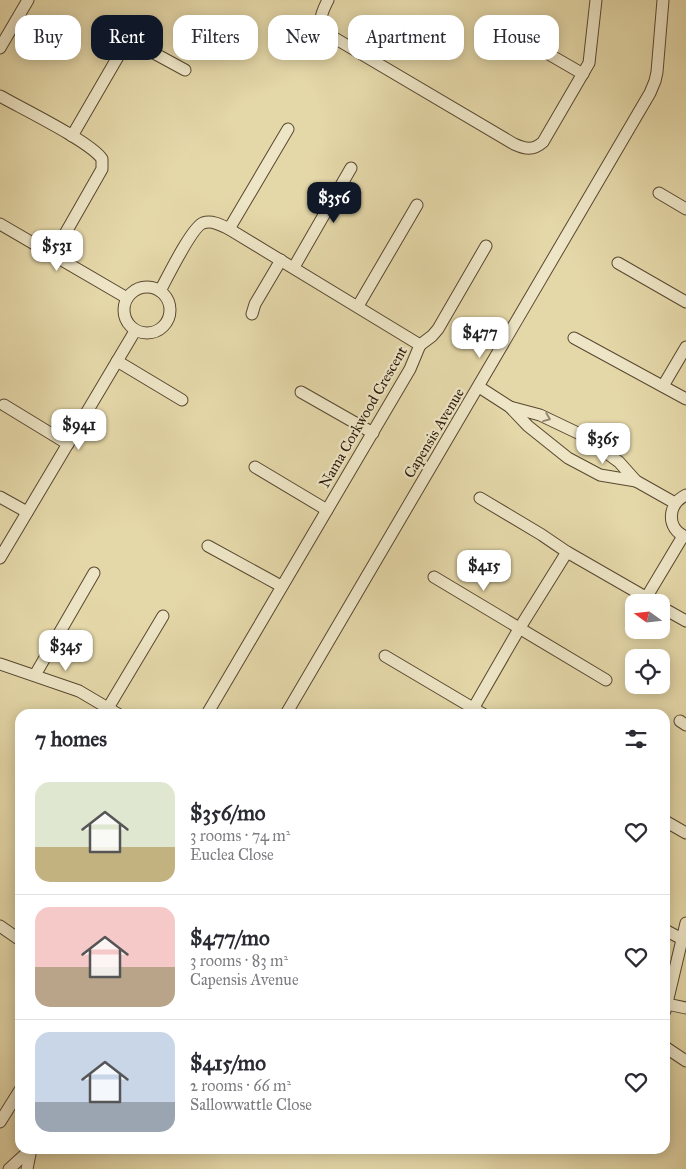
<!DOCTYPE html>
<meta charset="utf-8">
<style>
body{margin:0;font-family:"IM FELL Great Primer",serif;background:#f2f2f3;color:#2b2b33;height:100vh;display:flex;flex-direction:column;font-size:19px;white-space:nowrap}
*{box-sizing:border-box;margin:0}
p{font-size:16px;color:#7c7c81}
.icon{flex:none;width:28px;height:28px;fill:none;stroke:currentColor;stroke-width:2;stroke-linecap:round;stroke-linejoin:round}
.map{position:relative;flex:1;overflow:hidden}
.side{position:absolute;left:15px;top:709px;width:655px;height:445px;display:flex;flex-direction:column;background:#fff;border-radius:15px;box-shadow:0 2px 12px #0003}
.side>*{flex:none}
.guide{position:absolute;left:15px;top:15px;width:656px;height:45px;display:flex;gap:10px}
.needle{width:32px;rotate:285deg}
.tools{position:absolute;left:625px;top:594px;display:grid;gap:10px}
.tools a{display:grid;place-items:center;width:45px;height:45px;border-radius:10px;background:#fff;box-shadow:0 2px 12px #0003;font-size:25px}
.price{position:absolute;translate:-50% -42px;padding:0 11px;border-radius:10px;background:#fff;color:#222;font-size:16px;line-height:32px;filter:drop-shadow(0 1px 2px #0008)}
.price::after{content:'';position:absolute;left:50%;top:30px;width:15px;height:11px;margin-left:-8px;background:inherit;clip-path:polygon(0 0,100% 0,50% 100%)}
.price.current{background:#111827;color:#fff}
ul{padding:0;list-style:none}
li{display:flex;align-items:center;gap:15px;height:125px;padding:0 20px}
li+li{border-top:1px solid #e1e1e2}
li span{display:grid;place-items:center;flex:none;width:140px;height:100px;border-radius:15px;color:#555}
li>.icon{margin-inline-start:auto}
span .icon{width:60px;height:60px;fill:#fffc;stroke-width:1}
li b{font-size:21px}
h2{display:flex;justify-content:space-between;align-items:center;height:60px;padding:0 20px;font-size:21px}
.pill{padding:0 18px;border-radius:15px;background:#fff;box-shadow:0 2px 12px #0003;font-size:18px;line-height:45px}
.pill.current{background:#111827;color:#fff}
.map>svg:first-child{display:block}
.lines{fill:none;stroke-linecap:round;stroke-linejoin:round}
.minor-casing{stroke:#584830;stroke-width:13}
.minor{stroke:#ede5c6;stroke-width:11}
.oneway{stroke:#958970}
.labels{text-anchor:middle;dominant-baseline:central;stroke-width:4.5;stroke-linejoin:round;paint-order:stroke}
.street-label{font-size:15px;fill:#291808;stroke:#ede5c6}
</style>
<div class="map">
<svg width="686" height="1169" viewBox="0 0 686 1169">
<rect width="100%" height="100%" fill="#e4d7a8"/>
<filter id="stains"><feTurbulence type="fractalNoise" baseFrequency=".004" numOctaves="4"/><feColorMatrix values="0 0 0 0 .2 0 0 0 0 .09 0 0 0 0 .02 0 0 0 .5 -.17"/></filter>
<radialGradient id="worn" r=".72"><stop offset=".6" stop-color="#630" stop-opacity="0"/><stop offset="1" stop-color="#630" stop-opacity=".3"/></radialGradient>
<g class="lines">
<defs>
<g id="minor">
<path d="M328,0C322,12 317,21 326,33L514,144C525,149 533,151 543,142L589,63L596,0"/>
<polyline points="514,34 583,74"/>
<polyline points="128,39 185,70"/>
<polyline points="0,48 28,0"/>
<path d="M0,96C21,108 91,142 102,159V169L53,255"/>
<polyline points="72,136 130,36"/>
<polyline points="659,193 686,209"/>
<polyline points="0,224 127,298"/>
<polyline points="229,229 288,129"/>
<polyline points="618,263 686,302"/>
<polyline points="294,267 351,168"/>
<circle cx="147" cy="310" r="23"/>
<path d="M160,291C167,278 192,227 203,223C212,220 221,225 229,229L420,345"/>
<polyline points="358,306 417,205"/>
<polyline points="252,314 255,304 281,260"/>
<polyline points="574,338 686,399"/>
<polyline points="420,345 432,336 438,329 486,246"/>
<polyline points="117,361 182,400"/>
<polyline points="663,386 686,347"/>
<polyline points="479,387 510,407 528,426 568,458 600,475 636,481"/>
<polyline points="301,392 373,433"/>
<polyline points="4,405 68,444"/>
<polyline points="510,407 540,415 582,435 619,462 636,481 675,503"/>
<polyline points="255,467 327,510"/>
<path d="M686,495C667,504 666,529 686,537"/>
<polyline points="0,497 27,512"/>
<polyline points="480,498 542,535 567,552 654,602"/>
<polyline points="208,546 281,586"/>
<polyline points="0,558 135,331"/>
<polyline points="434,577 606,680"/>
<polyline points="646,598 683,536"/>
<polyline points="661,607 686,621"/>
<polyline points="385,656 483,714"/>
<polyline points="0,664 79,691 118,714"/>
<polyline points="35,675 94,573"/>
<polyline points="108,708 163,616"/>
<polyline points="207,714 410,369 420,345"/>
<polyline points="286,714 650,93 655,81 657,72 663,0"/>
<polyline points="470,714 519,629 567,552"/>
<polyline points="680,721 686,725"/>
<polyline points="665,821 686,833"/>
<polyline points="0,926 20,940"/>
<polyline points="665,930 682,939"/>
<polyline points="667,1004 686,1008"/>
<polyline points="665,1011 686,923"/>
<polyline points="665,1047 686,1061"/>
<polyline points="0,1122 20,1090"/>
<polyline points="9,1169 31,1149"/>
<polyline points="27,1169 31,1149"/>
</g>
</defs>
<use href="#minor" class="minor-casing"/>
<use href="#minor" class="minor"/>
</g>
<defs><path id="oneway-chevron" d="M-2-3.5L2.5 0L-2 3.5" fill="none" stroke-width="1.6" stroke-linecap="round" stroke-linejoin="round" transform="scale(1.25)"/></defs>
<use class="oneway" href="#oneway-chevron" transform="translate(547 418) rotate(22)"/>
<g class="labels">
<g class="street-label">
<text transform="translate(363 417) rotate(-60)">Nama Corkwood Crescent</text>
<text transform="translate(434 433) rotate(-59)">Capensis Avenue</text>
</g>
</g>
<rect width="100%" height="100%" filter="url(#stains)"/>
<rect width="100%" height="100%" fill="url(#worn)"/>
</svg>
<div class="tools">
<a><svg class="needle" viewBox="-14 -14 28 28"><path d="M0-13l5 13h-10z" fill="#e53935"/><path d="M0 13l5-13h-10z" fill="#7c7c81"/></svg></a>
<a><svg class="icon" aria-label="locate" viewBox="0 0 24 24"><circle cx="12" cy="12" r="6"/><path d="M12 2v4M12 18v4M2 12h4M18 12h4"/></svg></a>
</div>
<b class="price current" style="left:334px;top:224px">$356</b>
<b class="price" style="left:57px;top:272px">$531</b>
<b class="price" style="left:480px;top:359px">$477</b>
<b class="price" style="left:79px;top:451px">$941</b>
<b class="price" style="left:603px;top:465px">$365</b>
<b class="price" style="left:484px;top:592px">$415</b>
<b class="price" style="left:66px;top:672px">$345</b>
<div class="guide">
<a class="pill">Buy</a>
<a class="pill current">Rent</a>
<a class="pill">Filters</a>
<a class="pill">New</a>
<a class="pill">Apartment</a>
<a class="pill">House</a>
</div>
<section class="side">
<h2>7 homes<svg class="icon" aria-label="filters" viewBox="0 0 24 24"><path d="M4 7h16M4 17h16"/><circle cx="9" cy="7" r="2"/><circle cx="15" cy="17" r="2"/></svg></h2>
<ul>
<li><span style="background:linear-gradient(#dfe7d0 65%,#c2b280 0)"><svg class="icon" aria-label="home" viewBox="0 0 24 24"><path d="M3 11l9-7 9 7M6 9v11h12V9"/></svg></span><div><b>$356/mo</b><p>3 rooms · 74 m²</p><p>Euclea Close</p></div><svg class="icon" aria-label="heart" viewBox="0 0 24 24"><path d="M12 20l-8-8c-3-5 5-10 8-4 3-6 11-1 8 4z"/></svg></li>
<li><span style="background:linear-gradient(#f6c9c9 60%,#b9a48a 0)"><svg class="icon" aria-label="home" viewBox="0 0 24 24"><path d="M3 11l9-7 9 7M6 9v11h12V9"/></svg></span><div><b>$477/mo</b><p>3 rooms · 83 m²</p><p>Capensis Avenue</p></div><svg class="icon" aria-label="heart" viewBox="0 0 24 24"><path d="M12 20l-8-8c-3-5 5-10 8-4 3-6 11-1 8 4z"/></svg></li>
<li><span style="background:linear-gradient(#c9d6e8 70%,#9aa5b1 0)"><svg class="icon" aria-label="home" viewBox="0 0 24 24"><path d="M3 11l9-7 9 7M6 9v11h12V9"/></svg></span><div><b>$415/mo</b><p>2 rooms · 66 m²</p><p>Sallowwattle Close</p></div><svg class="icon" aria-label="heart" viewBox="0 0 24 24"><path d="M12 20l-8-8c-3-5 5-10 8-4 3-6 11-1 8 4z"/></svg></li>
</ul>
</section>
</div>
